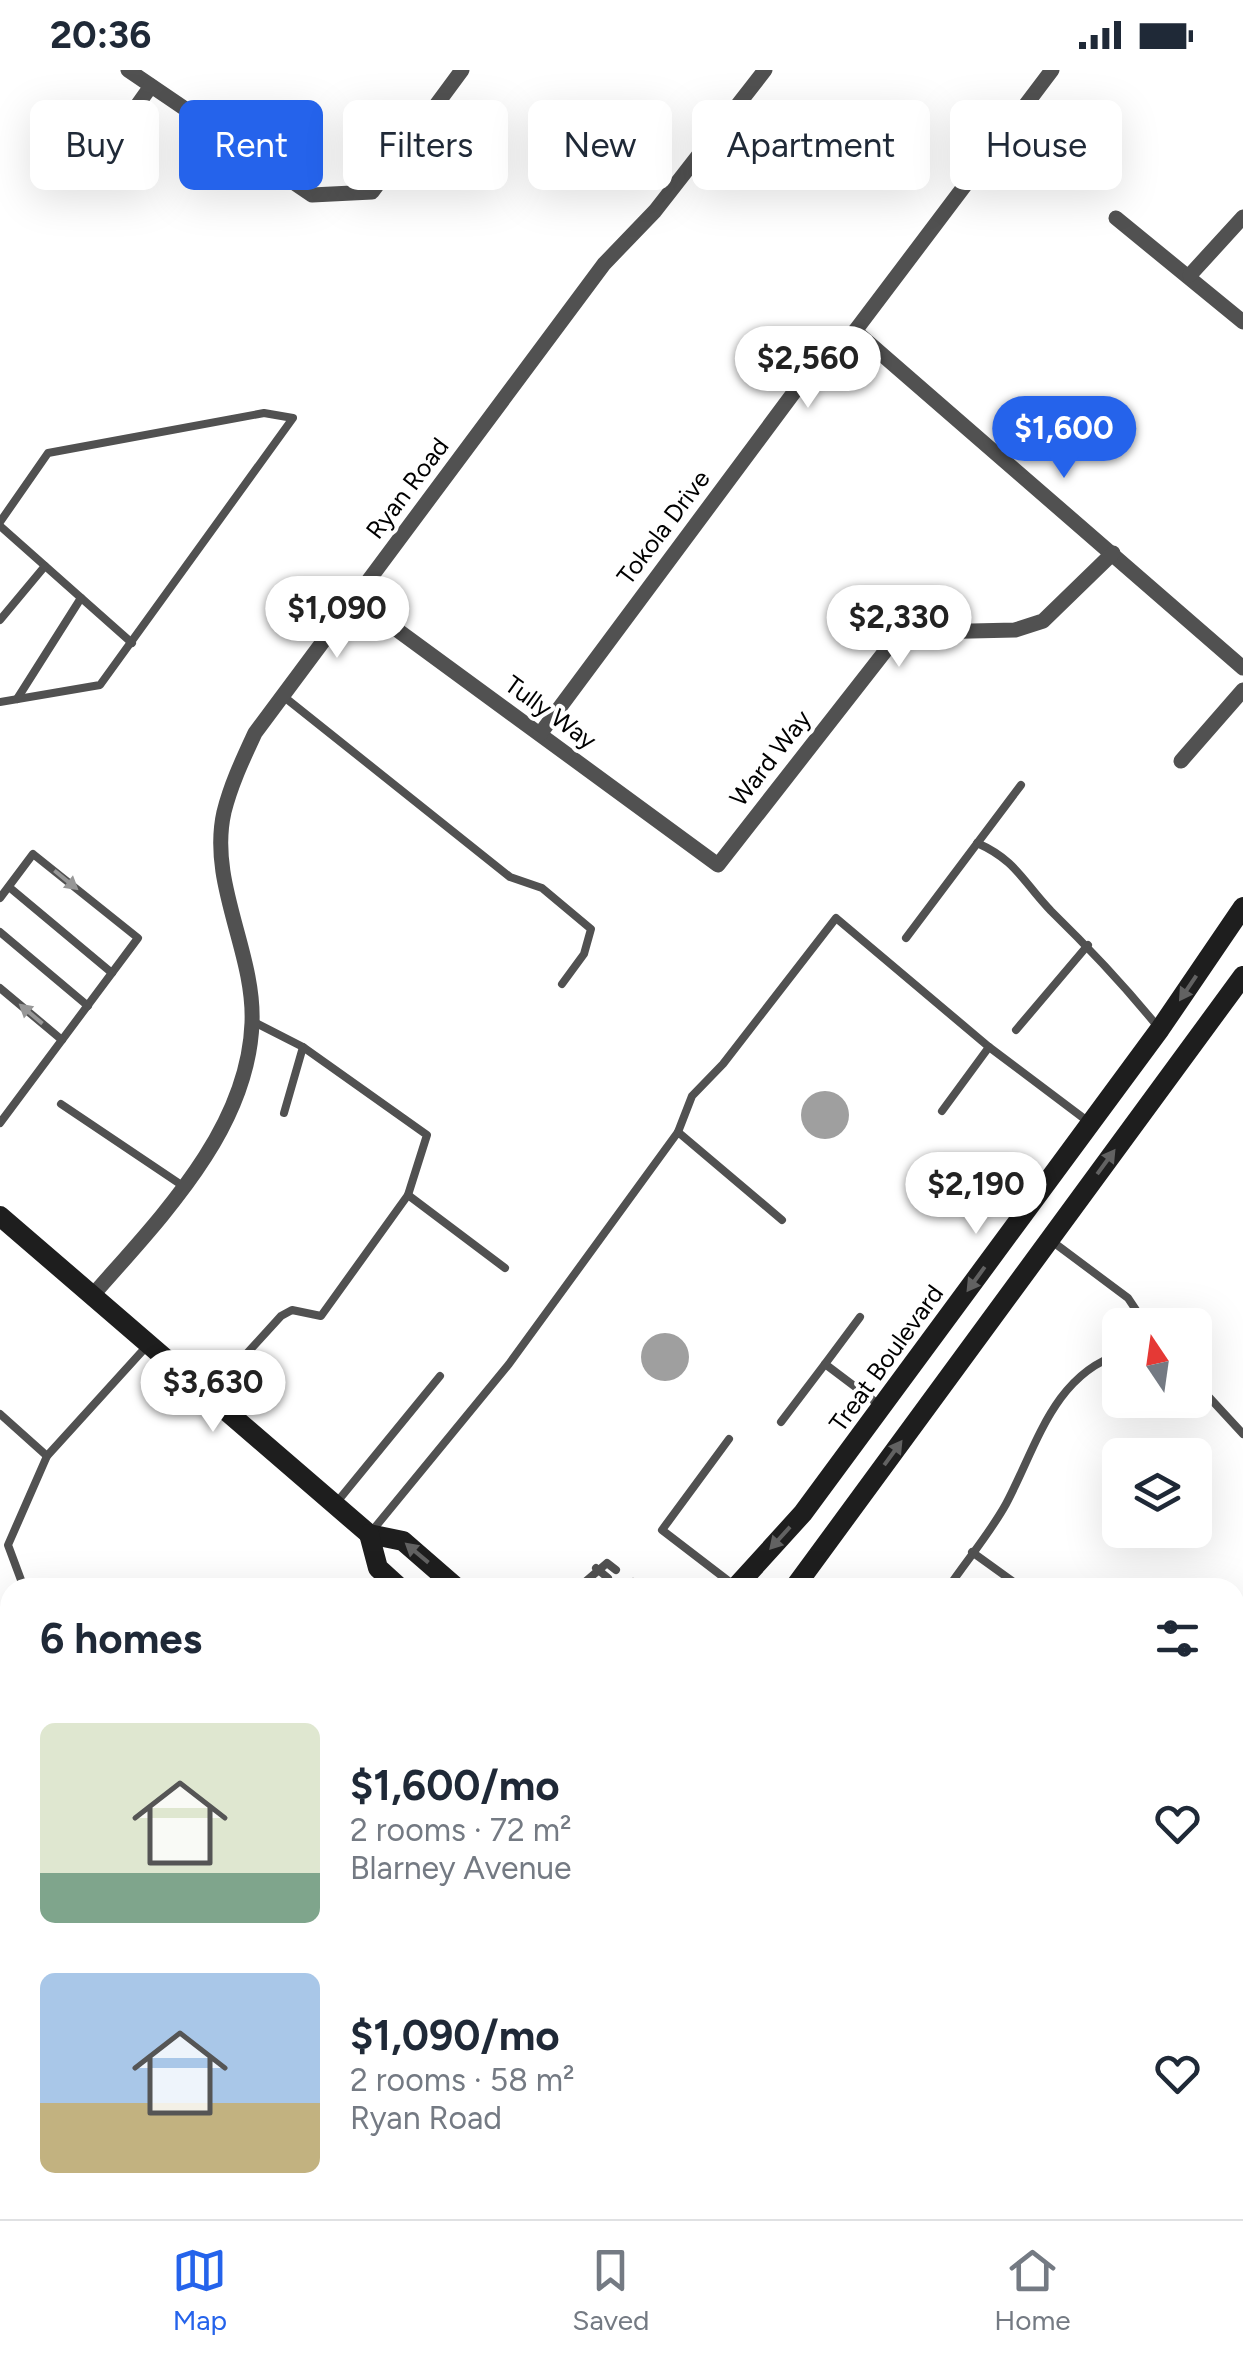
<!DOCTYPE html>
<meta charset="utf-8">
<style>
body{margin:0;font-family:Figtree,sans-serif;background:#f2f2f3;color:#1f2937;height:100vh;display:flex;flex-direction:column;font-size:38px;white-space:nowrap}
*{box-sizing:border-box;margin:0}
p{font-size:32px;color:#747a83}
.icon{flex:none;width:55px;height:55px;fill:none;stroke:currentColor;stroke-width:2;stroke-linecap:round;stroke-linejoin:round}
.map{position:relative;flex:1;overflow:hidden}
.panel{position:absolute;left:0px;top:1508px;width:1245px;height:642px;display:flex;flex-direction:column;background:#fff;border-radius:30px 30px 0 0;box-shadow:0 10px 40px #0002}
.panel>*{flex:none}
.top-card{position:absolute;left:30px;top:30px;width:1185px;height:90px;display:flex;gap:20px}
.needle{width:65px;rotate:347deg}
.tools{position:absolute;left:1102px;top:1238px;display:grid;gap:20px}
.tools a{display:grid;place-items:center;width:110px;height:110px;border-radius:15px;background:#fff;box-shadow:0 10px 40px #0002;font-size:50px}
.price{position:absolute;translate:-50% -85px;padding:0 22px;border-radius:35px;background:#fff;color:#222;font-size:32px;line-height:65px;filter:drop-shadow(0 2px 5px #0008)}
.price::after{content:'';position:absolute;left:50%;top:60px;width:30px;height:22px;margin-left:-15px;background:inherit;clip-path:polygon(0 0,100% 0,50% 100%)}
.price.current{background:#2563eb;color:#fff}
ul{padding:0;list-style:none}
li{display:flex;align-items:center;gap:30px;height:250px;padding:0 40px}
li span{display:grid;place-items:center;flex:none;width:280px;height:200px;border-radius:15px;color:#555}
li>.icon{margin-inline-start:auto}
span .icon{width:120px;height:120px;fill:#fffc;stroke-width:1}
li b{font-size:42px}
h2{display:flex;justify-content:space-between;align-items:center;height:120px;padding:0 40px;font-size:42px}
.chip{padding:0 35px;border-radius:15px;background:#fff;box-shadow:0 10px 40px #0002;font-size:35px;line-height:90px}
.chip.current{background:#2563eb;color:#fff}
.status{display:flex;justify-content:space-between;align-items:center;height:70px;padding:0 50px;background:#fff;direction:ltr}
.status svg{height:28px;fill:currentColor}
.dock{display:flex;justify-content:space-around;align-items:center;height:140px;border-top:2px solid #e0e1e3;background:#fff;font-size:28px;color:#747a83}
.dock a{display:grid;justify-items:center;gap:5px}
.dock .current{color:#2563eb}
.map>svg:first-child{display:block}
.water{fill:#9f9f9f}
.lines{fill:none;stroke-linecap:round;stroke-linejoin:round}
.service{stroke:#515151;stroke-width:8}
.minor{stroke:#515151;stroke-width:15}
.secondary{stroke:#1e1e1e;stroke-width:20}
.oneway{fill:#979797}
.oneway2{fill:#626262}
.labels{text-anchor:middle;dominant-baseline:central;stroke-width:8;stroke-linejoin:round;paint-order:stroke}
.street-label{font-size:25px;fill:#000;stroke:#fff}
</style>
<div class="status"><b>20:36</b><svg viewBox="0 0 49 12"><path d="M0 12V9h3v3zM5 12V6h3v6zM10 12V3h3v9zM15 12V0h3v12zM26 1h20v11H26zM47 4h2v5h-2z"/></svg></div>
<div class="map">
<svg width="1243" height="2149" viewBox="0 0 1243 2149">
<rect width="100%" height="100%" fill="#fff"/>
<g class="water">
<circle cx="825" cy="1045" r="24"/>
<circle cx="665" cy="1287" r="24"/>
</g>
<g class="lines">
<g class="service">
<polyline points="0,452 48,383 264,343 293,348 100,615 0,632"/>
<polyline points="0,456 132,573"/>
<polyline points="0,550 45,496"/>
<polyline points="283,626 510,807 542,818 591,859 584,884 562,914"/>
<polyline points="17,629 81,528"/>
<path d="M977,773C1016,790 1023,812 1051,841C1090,879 1123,914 1158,957"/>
<polyline points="9,817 112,903"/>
<polyline points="0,828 33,784 138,868 0,1053"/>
<polyline points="0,862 88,936"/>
<polyline points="906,868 1021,715"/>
<polyline points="0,918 62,970"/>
<polyline points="252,951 303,977"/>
<polyline points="1016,960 1088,875"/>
<polyline points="61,1034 183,1116"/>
<polyline points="942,1041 989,977"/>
<polyline points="284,1043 303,977 427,1065 408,1125"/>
<polyline points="678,1062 692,1026 723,994 836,848 989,977 1090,1053"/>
<polyline points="1053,1172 1128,1228 1146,1255"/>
<polyline points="860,1247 825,1294 878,1334"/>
<polyline points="1195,1312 1243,1364"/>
<polyline points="209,1325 281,1246 292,1240 321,1246 408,1125 505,1198"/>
<polyline points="0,1344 47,1386"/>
<polyline points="781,1352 825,1294"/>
<polyline points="729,1369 662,1460 735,1516"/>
<polyline points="337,1432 440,1306"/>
<polyline points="372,1461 509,1294 678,1062 782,1150"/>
<polyline points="972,1482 1022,1518"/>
<polyline points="596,1498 608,1508"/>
<polyline points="633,1512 640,1518"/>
<polyline points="24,1518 8,1475 47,1386 146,1277"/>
<polyline points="578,1518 607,1493 616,1500"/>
<path d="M948,1518C967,1490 990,1463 1006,1434C1036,1378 1053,1305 1120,1284"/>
<polyline points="0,1789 10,1798"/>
<polyline points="1235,1948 1243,1945"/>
<polyline points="0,2028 10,2036"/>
<polyline points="0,2099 10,2107"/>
<polyline points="434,2140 444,2149"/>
<polyline points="713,2140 723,2149"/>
<polyline points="868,2140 878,2149"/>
<polyline points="33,2149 40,2140"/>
<polyline points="289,2149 285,2146 290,2140"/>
<polyline points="812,2149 822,2140"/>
<polyline points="973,2149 981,2140"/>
<polyline points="1022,2149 1031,2140"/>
<polyline points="1067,2149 1076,2140"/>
</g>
<g class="minor">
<polyline points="128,0 312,125 372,122 462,0"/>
<polyline points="97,92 151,16"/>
<polyline points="1116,148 1243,252"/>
<polyline points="1190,205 1243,147"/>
<polyline points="855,261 1243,598"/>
<polyline points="355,529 718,795 890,575 928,562 1015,560 1043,551 1113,483"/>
<polyline points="540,664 795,321 855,261 1052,0"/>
<polyline points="1181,691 1243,620"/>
<path d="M92,1226C159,1149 248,1061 252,953C255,882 208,813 224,742C231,714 243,689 255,663L604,194L655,141L765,0"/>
</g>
<g class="secondary">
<polyline points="0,1146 369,1464 403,1471 457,1518"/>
<polyline points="369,1464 378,1498 400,1518"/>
<polyline points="735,1518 803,1443 1160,959 1243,837"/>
<polyline points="794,1518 1243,906"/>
<polyline points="1120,2140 1130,2149"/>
<polyline points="1162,2140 1173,2149"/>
<polyline points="140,2149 149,2140"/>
<polyline points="197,2149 206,2140"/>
</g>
</g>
<defs><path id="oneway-solid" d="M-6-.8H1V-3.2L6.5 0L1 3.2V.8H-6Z" transform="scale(2.5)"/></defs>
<g class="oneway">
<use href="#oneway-solid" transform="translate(66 810) rotate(39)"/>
<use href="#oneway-solid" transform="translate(31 944) rotate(-140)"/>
</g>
<g class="oneway2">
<use href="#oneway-solid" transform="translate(1188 918) rotate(124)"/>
<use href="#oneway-solid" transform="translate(1106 1092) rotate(-54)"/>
<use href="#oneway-solid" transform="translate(976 1209) rotate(126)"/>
<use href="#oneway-solid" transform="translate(893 1383) rotate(-54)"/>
<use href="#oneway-solid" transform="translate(780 1468) rotate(132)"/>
<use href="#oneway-solid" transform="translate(417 1483) rotate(-140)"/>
</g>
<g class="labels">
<g class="street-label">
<text transform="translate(407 418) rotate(-53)">Ryan Road</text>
<text transform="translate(663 457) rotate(-53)">Tokola Drive</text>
<text transform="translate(551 642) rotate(36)">Tully Way</text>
<text transform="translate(770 688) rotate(-52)">Ward Way</text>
<text transform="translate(886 1288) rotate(-54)">Treat Boulevard</text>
</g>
</g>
</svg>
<div class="tools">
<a><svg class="needle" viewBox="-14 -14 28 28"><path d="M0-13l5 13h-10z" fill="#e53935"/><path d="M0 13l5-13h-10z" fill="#747a83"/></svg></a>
<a><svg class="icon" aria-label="layers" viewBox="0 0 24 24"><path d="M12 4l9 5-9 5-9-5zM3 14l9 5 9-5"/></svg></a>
</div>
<b class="price" style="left:808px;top:341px">$2,560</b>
<b class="price current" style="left:1064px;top:411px">$1,600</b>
<b class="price" style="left:337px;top:591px">$1,090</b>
<b class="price" style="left:899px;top:600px">$2,330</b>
<b class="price" style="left:976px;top:1167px">$2,190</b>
<b class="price" style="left:213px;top:1365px">$3,630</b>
<div class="top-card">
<a class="chip">Buy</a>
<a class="chip current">Rent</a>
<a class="chip">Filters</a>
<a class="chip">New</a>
<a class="chip">Apartment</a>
<a class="chip">House</a>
</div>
<section class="panel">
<h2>6 homes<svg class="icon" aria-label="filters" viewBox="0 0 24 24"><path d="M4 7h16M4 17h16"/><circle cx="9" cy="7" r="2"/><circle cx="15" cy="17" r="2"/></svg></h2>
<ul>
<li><span style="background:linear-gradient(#dfe7d0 75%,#7fa58c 0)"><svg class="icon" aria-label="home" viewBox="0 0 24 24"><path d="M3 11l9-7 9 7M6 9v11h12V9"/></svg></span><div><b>$1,600/mo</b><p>2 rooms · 72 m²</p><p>Blarney Avenue</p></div><svg class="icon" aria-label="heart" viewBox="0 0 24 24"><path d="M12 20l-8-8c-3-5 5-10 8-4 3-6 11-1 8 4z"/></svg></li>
<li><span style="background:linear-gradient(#a9c7e8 65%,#c2b280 0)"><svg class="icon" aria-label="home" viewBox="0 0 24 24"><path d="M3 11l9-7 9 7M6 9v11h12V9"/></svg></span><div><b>$1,090/mo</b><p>2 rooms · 58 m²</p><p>Ryan Road</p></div><svg class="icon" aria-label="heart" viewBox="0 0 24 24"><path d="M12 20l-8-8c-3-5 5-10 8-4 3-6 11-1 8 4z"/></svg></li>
</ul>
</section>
</div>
<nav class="dock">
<a class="current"><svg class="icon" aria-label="map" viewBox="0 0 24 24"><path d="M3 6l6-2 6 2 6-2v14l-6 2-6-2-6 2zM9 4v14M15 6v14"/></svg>Map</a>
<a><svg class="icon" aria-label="saved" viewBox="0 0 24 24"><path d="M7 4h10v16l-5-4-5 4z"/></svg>Saved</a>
<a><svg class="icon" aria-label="home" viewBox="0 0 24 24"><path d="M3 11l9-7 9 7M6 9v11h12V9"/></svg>Home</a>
</nav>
